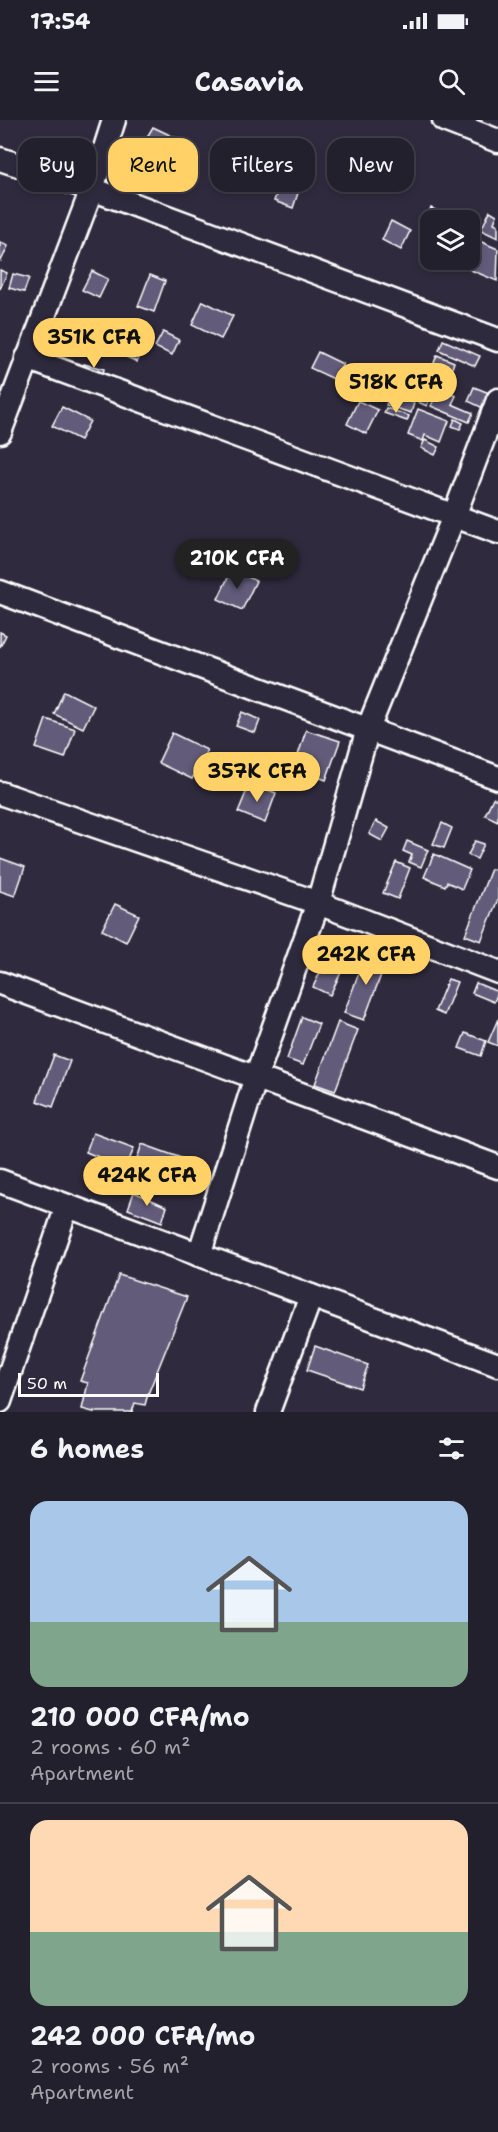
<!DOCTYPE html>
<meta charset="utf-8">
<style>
body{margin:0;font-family:"Shantell Sans",sans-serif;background:#2f2d3a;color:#f1f3f6;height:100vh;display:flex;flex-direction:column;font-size:22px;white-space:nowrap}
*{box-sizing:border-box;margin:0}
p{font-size:20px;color:#a3a3aa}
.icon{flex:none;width:33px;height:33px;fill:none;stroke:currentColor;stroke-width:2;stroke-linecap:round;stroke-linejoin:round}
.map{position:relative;height:1292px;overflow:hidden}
.drawer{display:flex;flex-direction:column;background:#23202e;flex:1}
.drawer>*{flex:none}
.guide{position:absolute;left:18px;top:18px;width:462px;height:54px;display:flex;gap:12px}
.buttons{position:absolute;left:420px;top:90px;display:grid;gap:12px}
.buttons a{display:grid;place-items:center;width:60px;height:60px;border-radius:12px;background:#23202e;box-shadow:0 3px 9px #0003,0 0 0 2px #403e4a;font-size:30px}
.scale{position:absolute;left:18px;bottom:15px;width:141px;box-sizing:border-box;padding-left:6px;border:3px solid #fff;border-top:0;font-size:16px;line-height:21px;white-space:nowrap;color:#fff;-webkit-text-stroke:4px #2f2a3d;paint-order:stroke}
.price{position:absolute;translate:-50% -51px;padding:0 14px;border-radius:21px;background:#ffd166;color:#111;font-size:20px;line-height:39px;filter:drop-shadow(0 2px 3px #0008)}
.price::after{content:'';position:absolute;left:50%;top:36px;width:18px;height:14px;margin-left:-9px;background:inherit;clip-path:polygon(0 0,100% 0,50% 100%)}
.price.selected{background:#222;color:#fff}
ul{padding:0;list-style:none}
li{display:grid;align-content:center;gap:12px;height:318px;padding:0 30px}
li+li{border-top:2px solid #403e4a}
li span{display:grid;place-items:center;height:186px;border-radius:18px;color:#555}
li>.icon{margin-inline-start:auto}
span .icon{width:108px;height:108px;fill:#fffc;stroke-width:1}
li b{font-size:26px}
h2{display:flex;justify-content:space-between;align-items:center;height:72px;padding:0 30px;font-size:26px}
.pill{padding:0 21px;border-radius:18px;background:#23202e;box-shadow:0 3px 9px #0003,0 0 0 2px #403e4a;font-size:21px;line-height:54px}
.pill.selected{background:#ffd166;color:#111}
.status{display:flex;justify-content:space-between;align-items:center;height:42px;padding:0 30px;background:#23202e;direction:ltr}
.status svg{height:16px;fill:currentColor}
header{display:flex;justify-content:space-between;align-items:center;height:78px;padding:0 30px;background:#23202e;font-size:27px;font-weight:700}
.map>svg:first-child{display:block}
.building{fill:#625c7a;stroke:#fff;stroke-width:1.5}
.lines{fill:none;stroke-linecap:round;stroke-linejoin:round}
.minor-casing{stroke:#fff;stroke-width:27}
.minor{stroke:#2f2a3d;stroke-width:22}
</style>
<div class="status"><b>17:54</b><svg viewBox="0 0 49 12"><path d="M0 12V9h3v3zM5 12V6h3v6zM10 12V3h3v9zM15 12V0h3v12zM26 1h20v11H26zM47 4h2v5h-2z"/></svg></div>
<header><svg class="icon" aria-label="menu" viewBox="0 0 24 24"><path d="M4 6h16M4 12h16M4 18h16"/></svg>Casavia<svg class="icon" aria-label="search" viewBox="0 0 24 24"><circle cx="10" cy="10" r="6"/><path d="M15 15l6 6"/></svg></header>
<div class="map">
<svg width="498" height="1292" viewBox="0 0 498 1292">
<rect width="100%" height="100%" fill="#2f2a3d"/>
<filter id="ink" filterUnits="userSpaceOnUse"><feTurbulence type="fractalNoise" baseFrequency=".0167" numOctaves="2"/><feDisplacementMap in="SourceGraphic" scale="12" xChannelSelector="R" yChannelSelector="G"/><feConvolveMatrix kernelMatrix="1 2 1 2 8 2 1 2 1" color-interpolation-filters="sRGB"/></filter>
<g filter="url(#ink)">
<g class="building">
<polygon points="153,7 187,23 181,34 147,17"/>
<polygon points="263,17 310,34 301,56 256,39"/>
<polygon points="168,47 178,52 172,65 161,60"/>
<polygon points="282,57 301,64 293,88 274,81"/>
<polygon points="431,88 445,95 443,100 430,100 430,104 424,101"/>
<polygon points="490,91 497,95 494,103 498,105 498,118 481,110"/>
<polygon points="391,101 410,111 401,130 382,120"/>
<polygon points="477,120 498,129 497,161 466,148"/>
<polygon points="0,122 8,126 1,141 0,140"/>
<polygon points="0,150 7,153 0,169"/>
<polygon points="92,151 108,159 99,178 82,170"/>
<polygon points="13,154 29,158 24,172 9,168"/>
<polygon points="150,155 165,161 154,192 138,186"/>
<polygon points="203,181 233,196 221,219 192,205"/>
<polygon points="132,210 148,218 137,242 120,234"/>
<polygon points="163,212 179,220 172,235 155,227"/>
<polygon points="443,220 480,236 475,246 439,230"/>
<polygon points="318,232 343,244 336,260 310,248"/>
<polygon points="437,235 454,242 449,258 431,251"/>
<polygon points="84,244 104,249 103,255 84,249"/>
<polygon points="426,260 435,263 427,286 418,282"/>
<polygon points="474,267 489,273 483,288 468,281"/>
<polygon points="439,269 456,276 452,284 473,293 469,302 431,286"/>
<polygon points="389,275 414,283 411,293 386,285"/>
<polygon points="358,281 378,290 366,314 347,304"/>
<polygon points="62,287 90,301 80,320 52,306"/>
<polygon points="386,288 409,296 407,301 384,293"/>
<polygon points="418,289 449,301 441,322 425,315 423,321 408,315"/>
<polygon points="455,299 463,303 460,309 452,306"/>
<polygon points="425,320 439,327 435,335 421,328"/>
<polygon points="232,449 256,461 242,490 218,479"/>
<polygon points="0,512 6,515 0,527"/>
<polygon points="64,571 94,586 83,608 54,594"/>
<polygon points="242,592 260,600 255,613 236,606"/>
<polygon points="46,599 75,609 65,638 36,628"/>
<polygon points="306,610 340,621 326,660 294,648"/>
<polygon points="172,613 207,630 192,659 158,643"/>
<polygon points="250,663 276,673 265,703 238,692"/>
<polygon points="493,678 498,680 498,701 485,695"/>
<polygon points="376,701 389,708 382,721 369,714"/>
<polygon points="442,703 452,708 444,728 433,724"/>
<polygon points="407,721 428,730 421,747 409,742 412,735 403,731"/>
<polygon points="475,721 484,724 477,739 468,735"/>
<polygon points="434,734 470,750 462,769 447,762 445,766 424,757"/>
<polygon points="0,738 25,747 15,776 0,771"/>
<polygon points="396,742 410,748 398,779 383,773"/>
<polygon points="491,749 498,751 498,779 481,821 465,815"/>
<polygon points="115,784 139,795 126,822 102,810"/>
<polygon points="333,826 350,834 330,875 313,867"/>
<polygon points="367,831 387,839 364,900 344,893"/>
<polygon points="448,859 457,862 444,895 435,891"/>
<polygon points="476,863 498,872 494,882 472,873"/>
<polygon points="302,897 319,904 303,945 287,939"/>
<polygon points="498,899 498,926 488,922"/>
<polygon points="338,902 358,910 335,971 315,964"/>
<polygon points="465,913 486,921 481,936 459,928"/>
<polygon points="54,935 70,941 53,987 37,981"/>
<polygon points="93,1013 134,1028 126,1048 86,1032"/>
<polygon points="142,1024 195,1043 187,1066 134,1048"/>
<polygon points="134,1072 167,1087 162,1102 128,1089"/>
<polygon points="119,1155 187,1177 148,1274 145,1285 135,1283 132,1292 93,1292 82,1289 88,1263 80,1261"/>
<polygon points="315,1226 368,1245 360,1268 307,1250"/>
</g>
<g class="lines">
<defs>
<g id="minor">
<polyline points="444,0 498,21"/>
<polyline points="0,39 92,69 498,220"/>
<polyline points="27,238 498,412"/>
<polyline points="0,312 92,69 114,0"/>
<polyline points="0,472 498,658"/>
<polyline points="0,673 318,783 498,852"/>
<polyline points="0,863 498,1047"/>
<polyline points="0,1061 498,1245"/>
<polyline points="199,1135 256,957 318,783 368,609 454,396 498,280"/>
<polyline points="0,1281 67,1086"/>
<polyline points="268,1292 311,1176"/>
</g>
</defs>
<use href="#minor" class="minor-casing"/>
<use href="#minor" class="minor"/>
</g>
</g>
</svg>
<div class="buttons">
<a><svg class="icon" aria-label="layers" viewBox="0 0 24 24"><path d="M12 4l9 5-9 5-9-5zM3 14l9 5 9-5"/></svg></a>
</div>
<div class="scale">50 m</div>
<b class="price" style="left:94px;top:249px">351K CFA</b>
<b class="price" style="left:396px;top:294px">518K CFA</b>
<b class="price selected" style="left:237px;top:470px">210K CFA</b>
<b class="price" style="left:257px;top:683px">357K CFA</b>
<b class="price" style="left:366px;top:866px">242K CFA</b>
<b class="price" style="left:147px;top:1087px">424K CFA</b>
<div class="guide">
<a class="pill">Buy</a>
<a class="pill selected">Rent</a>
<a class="pill">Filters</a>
<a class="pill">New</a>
</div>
</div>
<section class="drawer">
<h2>6 homes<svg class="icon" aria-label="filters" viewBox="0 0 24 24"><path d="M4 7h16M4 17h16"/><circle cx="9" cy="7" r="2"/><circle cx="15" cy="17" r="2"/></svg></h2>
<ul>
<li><span style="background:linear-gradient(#a9c7e8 65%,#7fa58c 0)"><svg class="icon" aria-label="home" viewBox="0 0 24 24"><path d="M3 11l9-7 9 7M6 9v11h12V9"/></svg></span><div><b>210 000 CFA/mo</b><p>2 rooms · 60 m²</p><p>Apartment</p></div></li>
<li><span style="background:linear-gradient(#ffd9b3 60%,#7fa58c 0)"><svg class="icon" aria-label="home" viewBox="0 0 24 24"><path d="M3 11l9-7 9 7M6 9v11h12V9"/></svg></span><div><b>242 000 CFA/mo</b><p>2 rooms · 56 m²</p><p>Apartment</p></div></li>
</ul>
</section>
